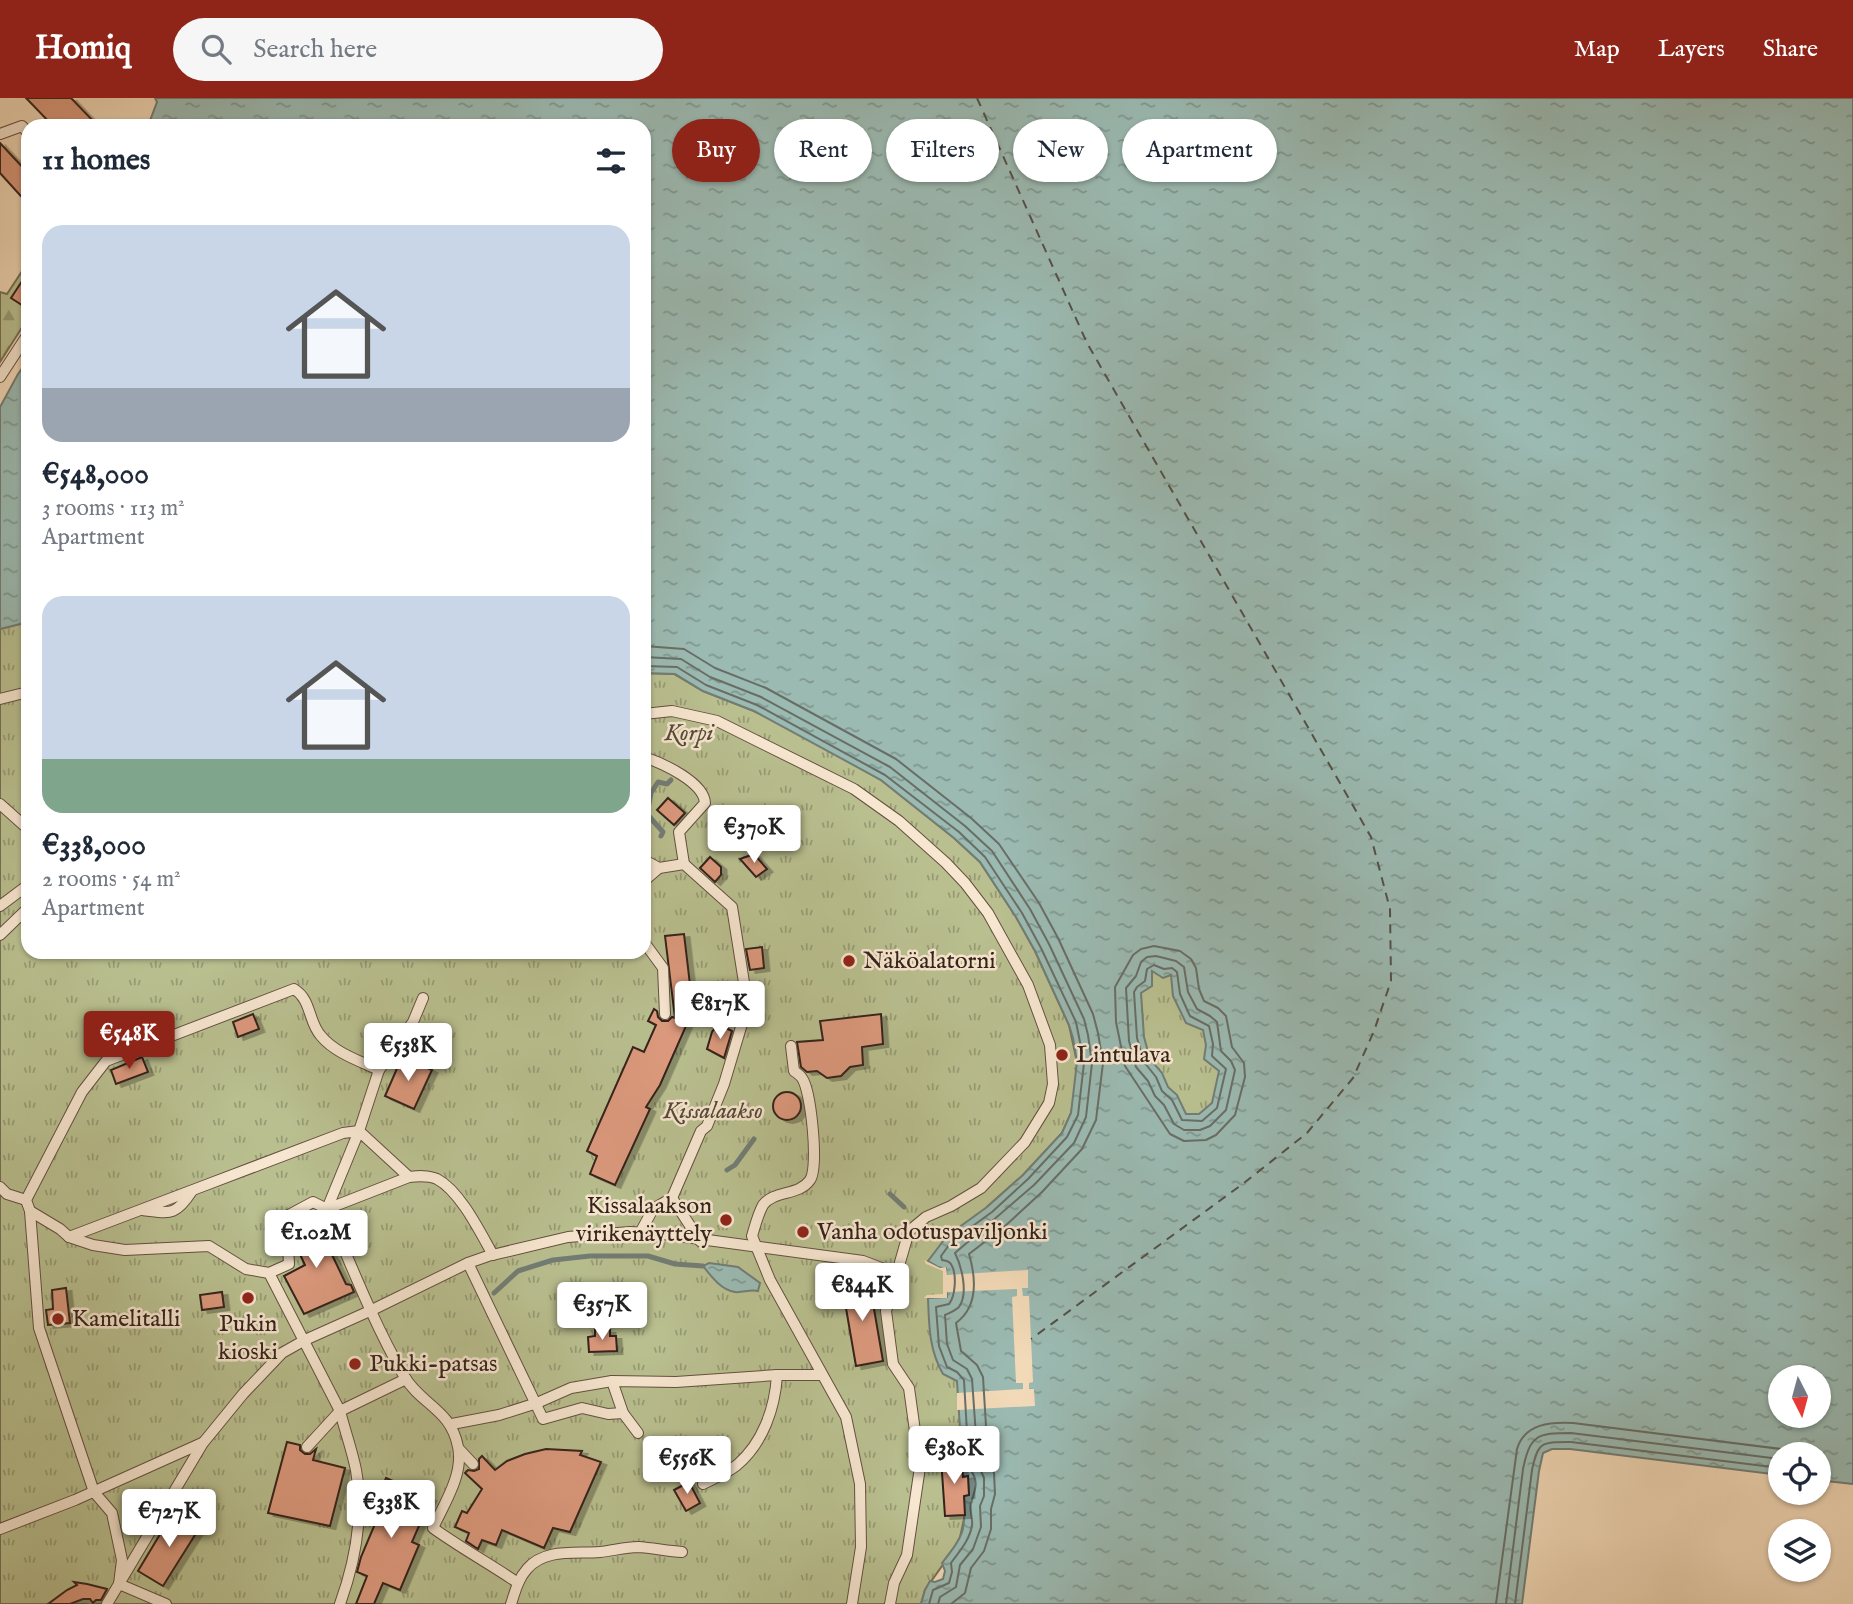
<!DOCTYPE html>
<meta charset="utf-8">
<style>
body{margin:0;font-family:"IM FELL English",serif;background:#f6f6f7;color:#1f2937;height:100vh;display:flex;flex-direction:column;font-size:26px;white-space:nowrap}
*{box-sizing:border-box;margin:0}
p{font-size:23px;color:#747a83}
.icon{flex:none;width:38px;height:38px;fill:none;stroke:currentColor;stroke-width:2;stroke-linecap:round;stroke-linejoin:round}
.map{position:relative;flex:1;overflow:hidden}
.panel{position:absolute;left:21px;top:21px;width:630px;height:840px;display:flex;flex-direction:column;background:#fff;border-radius:21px;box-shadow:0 2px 5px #0004}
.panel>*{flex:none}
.guide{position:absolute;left:672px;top:21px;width:665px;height:63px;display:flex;gap:14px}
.needle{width:46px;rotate:174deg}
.tools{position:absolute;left:1768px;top:1267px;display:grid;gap:14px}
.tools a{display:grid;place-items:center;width:63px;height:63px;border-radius:50%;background:#fff;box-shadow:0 2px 5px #0004;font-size:35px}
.price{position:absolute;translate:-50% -60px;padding:0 16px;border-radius:7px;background:#fff;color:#222;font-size:23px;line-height:46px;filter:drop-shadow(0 2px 4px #0008)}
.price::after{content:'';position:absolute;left:50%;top:42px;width:21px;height:16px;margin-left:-10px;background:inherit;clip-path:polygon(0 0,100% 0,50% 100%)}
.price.on{background:#8f2418;color:#fff}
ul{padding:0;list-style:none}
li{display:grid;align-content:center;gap:14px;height:371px;padding:0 21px}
li span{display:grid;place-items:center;height:217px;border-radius:21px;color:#555}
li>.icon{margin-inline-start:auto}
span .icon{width:126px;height:126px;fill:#fffc;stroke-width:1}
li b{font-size:30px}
h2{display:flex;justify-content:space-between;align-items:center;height:84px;padding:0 21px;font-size:30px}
.chip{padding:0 24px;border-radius:32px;background:#fff;box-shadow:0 2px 5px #0004;font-size:24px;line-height:63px}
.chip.on{background:#8f2418;color:#fff}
header{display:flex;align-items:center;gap:42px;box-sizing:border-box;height:98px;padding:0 35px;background:#8f2418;color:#fff}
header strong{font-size:33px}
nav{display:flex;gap:38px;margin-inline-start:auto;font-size:24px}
.search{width:490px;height:63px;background:#f6f6f7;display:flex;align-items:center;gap:18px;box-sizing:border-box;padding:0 24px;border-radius:38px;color:#747a83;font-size:26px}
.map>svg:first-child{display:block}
.forest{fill:url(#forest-firs);stroke:#767054;stroke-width:2}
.park{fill:url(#park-tufts);stroke:#767054;stroke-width:2}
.water{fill:url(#water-ripples);stroke:#727d75;stroke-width:2;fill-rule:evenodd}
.pier{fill:#f2d9b7}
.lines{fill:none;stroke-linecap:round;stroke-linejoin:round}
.shore{stroke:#686e66;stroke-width:2}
.stream{stroke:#727d75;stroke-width:5}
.ferry{stroke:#535048;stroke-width:2;stroke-dasharray:9 7;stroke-linecap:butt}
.building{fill:#dc997d;stroke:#34221a;stroke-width:2;filter:url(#shadow)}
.lane-casing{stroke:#645041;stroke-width:12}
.lane{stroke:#f7e6d0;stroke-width:10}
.poi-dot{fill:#8f2418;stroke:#f7e6d0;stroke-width:2.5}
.labels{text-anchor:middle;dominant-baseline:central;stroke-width:5;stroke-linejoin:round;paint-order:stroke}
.park-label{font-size:24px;font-style:italic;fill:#554937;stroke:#f7e6d0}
.poi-label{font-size:24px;fill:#34221a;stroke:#f7e6d0;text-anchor:start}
</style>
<header>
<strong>Homiq</strong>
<div class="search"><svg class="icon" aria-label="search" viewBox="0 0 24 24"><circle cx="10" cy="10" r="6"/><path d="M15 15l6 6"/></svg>Search here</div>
<nav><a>Map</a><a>Layers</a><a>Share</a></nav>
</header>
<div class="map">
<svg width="1853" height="1506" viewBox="0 0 1853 1506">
<defs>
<pattern id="forest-firs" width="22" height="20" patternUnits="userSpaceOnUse" patternTransform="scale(1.75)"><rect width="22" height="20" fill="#b9bf8f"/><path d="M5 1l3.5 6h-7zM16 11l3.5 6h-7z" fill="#979b74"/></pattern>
<pattern id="park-tufts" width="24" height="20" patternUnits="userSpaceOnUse" patternTransform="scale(1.75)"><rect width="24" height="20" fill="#b9bf8f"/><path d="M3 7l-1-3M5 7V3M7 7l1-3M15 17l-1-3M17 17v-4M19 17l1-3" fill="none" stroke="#979b74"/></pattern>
<pattern id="water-ripples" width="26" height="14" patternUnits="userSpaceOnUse" patternTransform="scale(1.75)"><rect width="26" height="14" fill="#9bbab2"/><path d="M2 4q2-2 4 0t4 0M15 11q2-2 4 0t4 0" fill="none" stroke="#7f9790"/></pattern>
<filter id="shadow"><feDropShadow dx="5.5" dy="3" stdDeviation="0" flood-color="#0004"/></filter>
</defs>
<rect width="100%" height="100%" fill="#f2d9b7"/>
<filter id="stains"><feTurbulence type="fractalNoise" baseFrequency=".00286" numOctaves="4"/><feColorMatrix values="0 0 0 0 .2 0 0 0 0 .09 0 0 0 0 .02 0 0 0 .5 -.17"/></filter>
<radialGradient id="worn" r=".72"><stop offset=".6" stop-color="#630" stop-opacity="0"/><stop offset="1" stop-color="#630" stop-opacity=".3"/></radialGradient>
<polygon class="forest" points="28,164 28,220 0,264 0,194 7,196"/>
<g class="park">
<polygon points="28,524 28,854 644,854 644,575 674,576 703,593 754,613 829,652 881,682 954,740 980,764 1016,819 1035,853 1069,927 1077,964 1075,993 1071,1015 1062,1035 1023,1077 987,1109 946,1169 969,1398 959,1444 925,1492 921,1506 0,1506 0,531"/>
<polygon points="1128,821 1268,953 1172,1060 1106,847"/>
</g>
<g class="water">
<path d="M155,0H1853V1386L1818,1382V1356H1780V1377L1570,1351H1552L1543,1355L1539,1373L1522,1506H921L925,1492L930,1483L935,1484L943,1481L945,1473L942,1465C964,1437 966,1433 964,1398L969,1397L968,1379H963L957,1283L943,1276C929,1252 929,1227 928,1200L947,1199L946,1170H940L928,1163L947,1138L987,1109L1023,1077L1062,1035L1071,1015L1077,964L1073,940L1069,927L1035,853L1016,819L980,764L954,740L881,682L754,613L703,593L675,576L644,575V28H148L157,4ZM1152,873L1163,880L1171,877L1173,898L1186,925L1203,932L1206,947L1204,961L1219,973L1212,1005L1199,1016H1186L1177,997L1168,989L1162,975L1150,961L1144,939L1141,895L1152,888ZM1780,1279H1818V1318H1780Z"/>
<polygon points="28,262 28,524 0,531 0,309 18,276"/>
<path d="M709,1165L738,1169L760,1185L758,1193C749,1191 743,1195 735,1194C721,1192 711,1178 703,1168Z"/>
</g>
<polygon class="pier" points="924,1162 940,1170 946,1169 947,1177 1028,1172 1028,1190 1022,1190 1023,1198 1029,1198 1033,1284 1029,1285 1029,1291 1034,1291 1035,1308 957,1312 957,1295 1023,1291 1023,1285 1016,1285 1012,1199 1017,1198 1017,1191 947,1194 947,1200 924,1200 927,1197 943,1196 943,1173 926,1166"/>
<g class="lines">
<g class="shore">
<path d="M644,548L684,551L715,570L766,590L896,661L971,720L999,746L1039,805L1058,840L1093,916L1098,935L1103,965L1096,1022L1082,1051L1042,1094L1004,1129L969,1156C976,1180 978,1209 956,1225L961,1253L977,1267L983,1279L988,1361L994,1375L995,1396L991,1411V1431L984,1453L971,1470L965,1495L951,1506"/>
<path d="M644,559L681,561L710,579L761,599L890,669L965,728L992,753L1030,811L1049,846L1084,921L1088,937L1092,965L1086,1019L1074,1045L1034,1087L955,1155C961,1167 969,1195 959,1209C955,1213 949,1215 945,1217L947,1246L953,1262L967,1271L972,1281L978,1366L984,1380V1398L980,1408L981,1429L973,1451L960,1467L956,1489L940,1499L938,1506"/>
<path d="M644,568L677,569L706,587L757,607L885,677L959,734L985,759L1022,815L1041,850L1076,924L1079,939L1084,965L1078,1017L1067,1039L1028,1081L992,1114L952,1143L941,1158L942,1162C947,1163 950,1163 952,1168C957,1178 955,1199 949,1206L936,1209L939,1248L947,1269L957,1274L964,1282L969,1370C980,1383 975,1392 971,1405C969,1412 973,1420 972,1427C970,1442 959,1454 951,1465L952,1474L949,1485L933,1492L929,1506"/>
<polygon points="1154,848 1180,853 1191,861 1196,870 1199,891 1204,903 1218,910 1226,918 1232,949 1244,965 1245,979 1235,1017 1216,1037 1206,1042 1184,1043 1170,1036 1125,968 1116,924 1115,889 1133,857 1141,851"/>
<polygon points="1156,858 1176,863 1184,869 1188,894 1197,911 1210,918 1217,924 1221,953 1231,963 1235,972 1226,1012 1210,1028 1200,1032 1184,1032 1174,1026 1164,1007 1155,998 1148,983 1136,969 1129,943 1126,890 1136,878 1141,864 1147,859"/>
<polygon points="1154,867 1164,871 1172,870 1177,874 1180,896 1190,918 1209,928 1213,946 1212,958 1226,971 1217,1010 1202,1023 1182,1022 1172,1002 1162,993 1156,979 1144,964 1137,940 1134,894 1137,889 1145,883 1147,871"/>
<path d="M1496,1506L1517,1351C1525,1325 1551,1324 1573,1325L1781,1351L1795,1356"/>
<path d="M1506,1506L1523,1371C1530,1337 1537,1335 1571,1335L1780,1361"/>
<path d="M1515,1506L1532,1372C1538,1343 1542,1344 1571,1344L1780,1370"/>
</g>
<g class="stream">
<polyline points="644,716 647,716 663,734 661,738"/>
<polyline points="647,716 651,695 658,684 667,686 671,682"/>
<polyline points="727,1072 735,1067 754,1041"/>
<polyline points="890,1096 904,1109"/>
<polyline points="494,1195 518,1173 553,1162 590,1158 648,1158 675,1166 703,1168"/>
</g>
<polyline class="ferry" points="977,0 1087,245 1371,739 1390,811 1391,883 1374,933 1353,980 1307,1035 1244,1085 1031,1241"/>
</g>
<g class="building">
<polygon points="26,0 71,0 98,28 53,28"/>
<polygon points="0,45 28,75 28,106 0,75"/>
<polygon points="28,174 28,211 11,200"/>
<polygon points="668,700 685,715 674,727 657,712"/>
<polygon points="754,756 767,771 756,779 740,761"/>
<polygon points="710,759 721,769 721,777 715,784 700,770"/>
<polygon points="684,836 693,912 660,987 646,1009 650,1011 615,1087 590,1076 597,1058 587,1053 633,949 644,954 656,927 648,923 654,911 657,913 658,919 662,923 668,923 672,919 675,920 665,838"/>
<polygon points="762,849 764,870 750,872 746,851"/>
<polygon points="253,916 259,931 238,939 233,924"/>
<polygon points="881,916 883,946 862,949 863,967 850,969 841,978 827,980 817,973 807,974 801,969 797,944 823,942 820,923"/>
<polygon points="718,926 732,933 724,960 707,951 712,934"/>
<polygon points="142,959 148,974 116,986 111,972"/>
<polygon points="402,959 432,972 414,1011 385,998"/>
<circle cx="787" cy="1008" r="14"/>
<polygon points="311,1113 346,1186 351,1187 354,1194 304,1216 284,1178 305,1167 298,1152 303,1148 304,1141 295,1122"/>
<polygon points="869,1182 883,1263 856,1268 842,1187"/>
<polygon points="66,1190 70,1225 48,1227 46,1212 53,1211 52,1192"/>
<polygon points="222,1194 224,1209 202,1212 200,1197"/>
<polygon points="595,1232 610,1232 610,1238 616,1238 617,1253 589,1254 588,1239 595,1238"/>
<polygon points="287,1344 300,1347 300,1352 305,1356 310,1356 316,1351 313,1362 345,1370 330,1428 268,1415"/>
<polygon points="546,1351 582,1353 580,1357 601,1364 570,1434 553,1430 544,1450 502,1432 496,1447 482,1442 478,1451 466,1443 469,1435 455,1429 462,1413 467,1415 482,1391 465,1375 468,1372 474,1373 479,1371 479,1361 482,1358 495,1372 507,1363 525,1356"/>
<polygon points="961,1358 963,1379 968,1378 969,1397 964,1398 965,1417 945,1418 941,1360"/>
<polygon points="386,1380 431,1400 412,1444 419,1447 400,1492 383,1485 374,1506 356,1506 367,1478 357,1474 361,1459 380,1414 373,1411"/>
<polygon points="689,1384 700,1405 686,1413 674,1392"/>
<polygon points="174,1413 200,1429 163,1488 138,1473"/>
<polygon points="74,1484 87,1486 107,1491 101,1502 96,1502 93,1505 90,1501 83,1501 70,1506 48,1506 67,1492 77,1487"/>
</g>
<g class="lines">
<defs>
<g id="lane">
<polyline points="0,36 22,28 28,35"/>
<polyline points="0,279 28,236"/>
<polyline points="0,601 28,594"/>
<polyline points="644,616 672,613 717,623 854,691 899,723 946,765 965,785 988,815 1028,887 1050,947 1053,986 1049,1005 1025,1044 981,1090 951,1108 926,1119 909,1133 886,1213 893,1266 909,1290 920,1369 907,1457 894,1485 890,1506"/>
<path d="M644,659C662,665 704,684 705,705L679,734L684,766"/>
<polyline points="0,706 28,731"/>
<polyline points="644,783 659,770"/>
<polyline points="0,808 28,787"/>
<polyline points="0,837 28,810"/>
<polyline points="644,844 663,870 665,916"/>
<path d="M791,948L794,973C797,975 800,977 802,980C811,993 819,1069 810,1082C799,1098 774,1092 763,1107C758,1116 755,1128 752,1138L770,1182L846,1319L860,1386L861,1449L852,1506"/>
<polyline points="379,972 413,924 423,900"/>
<polyline points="0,1089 7,1096 26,1102"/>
<polyline points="672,1100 700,1143"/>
<path d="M142,1112C170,1115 175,1119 192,1093"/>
<polyline points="30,1113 60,1131 69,1139 93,1147 125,1152 209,1148 246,1171 269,1175 340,1313 406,1281"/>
<polyline points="640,1135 653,1111 672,1100 701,1033 707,1028 724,986 744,919 746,897 732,809 684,766 659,770 644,762"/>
<path d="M69,1139C160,1104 252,1070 343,1035L359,1033L327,1111C351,1167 374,1226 404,1278C421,1307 451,1311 458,1349C464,1376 444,1406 433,1430C461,1450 490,1466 518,1485"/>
<polyline points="468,1165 543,1321 582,1310 608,1316 623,1315"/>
<path d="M269,1175L289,1166L288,1148L297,1144L288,1126L287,1118L313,1104L327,1111L409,1079C418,1078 428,1077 437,1081C460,1093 480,1134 493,1157"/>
<polyline points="612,1283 623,1315 638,1335"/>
<polyline points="452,1326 499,1317 537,1305 571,1290 612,1283 676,1284 777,1277 821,1277"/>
<polyline points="307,1349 340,1313"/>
<polyline points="459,1351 473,1366"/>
<path d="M703,1386C715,1380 727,1375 737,1367C763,1345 775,1310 777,1277"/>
<polyline points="0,1431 75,1402 202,1345"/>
<polyline points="107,1506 203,1345 243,1296 282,1255 305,1242 372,1212 468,1165 488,1158 568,1139 630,1134 663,1136 863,1163 897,1176"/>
<path d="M166,1506L119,1486L122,1462L112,1415L94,1394L39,1230L30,1113L26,1102L82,994L106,963L294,891C312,902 308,924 321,938C335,955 360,963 379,972L359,1033L409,1079"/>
<path d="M340,1506C355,1464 364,1416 356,1372C352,1352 345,1333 340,1313"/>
<path d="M511,1506C515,1494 518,1481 527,1471C545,1450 575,1456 600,1454C612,1453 625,1449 638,1449C653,1450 667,1453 682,1454"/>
</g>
</defs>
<use href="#lane" class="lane-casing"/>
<use href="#lane" class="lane"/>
</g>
<g class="poi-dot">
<circle cx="849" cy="863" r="7"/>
<circle cx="1062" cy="957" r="7"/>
<circle cx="726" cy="1122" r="7"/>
<circle cx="803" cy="1134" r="7"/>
<circle cx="248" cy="1200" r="7"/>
<circle cx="58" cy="1221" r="7"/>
<circle cx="355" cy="1266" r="7"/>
</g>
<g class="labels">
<g class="park-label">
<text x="689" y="635">Korpi</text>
<text x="713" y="1013">Kissalaakso</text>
</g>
<g class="poi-label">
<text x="863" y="863">Näköalatorni</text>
<text x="1076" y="957">Lintulava</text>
<text x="712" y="1108" text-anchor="end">Kissalaakson<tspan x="712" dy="28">virikenäyttely</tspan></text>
<text x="817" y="1134">Vanha odotuspaviljonki</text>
<text x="72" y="1221">Kamelitalli</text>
<text x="248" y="1226" text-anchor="middle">Pukin<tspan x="248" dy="28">kioski</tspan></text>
<text x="369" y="1266">Pukki-patsas</text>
</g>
</g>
<rect width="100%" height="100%" filter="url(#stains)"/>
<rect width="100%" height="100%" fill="url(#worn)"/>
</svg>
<div class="tools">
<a><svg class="needle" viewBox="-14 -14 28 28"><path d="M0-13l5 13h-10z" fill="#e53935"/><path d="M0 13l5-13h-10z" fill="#747a83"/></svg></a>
<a><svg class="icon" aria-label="locate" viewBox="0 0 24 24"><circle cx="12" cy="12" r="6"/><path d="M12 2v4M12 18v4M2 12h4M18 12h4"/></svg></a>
<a><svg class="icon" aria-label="layers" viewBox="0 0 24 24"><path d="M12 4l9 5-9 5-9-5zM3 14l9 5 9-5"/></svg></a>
</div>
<b class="price" style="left:754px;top:767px">€370K</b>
<b class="price" style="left:720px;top:943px">€817K</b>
<b class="price on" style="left:129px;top:973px">€548K</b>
<b class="price" style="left:408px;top:985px">€538K</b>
<b class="price" style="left:316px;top:1172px">€1.02M</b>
<b class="price" style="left:862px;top:1225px">€844K</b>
<b class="price" style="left:602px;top:1244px">€357K</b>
<b class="price" style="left:954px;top:1388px">€380K</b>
<b class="price" style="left:687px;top:1398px">€556K</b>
<b class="price" style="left:391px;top:1442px">€338K</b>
<b class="price" style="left:169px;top:1451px">€727K</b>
<div class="guide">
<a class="chip on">Buy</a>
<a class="chip">Rent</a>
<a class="chip">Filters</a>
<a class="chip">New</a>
<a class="chip">Apartment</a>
</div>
<section class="panel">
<h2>11 homes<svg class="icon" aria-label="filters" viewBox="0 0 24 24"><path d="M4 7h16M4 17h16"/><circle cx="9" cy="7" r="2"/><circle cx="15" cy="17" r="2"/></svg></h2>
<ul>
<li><span style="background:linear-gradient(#c9d6e8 75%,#9aa5b1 0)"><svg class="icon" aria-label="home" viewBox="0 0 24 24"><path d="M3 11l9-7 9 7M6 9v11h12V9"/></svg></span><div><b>€548,000</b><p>3 rooms · 113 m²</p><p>Apartment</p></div></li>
<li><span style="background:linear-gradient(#c9d6e8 75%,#7fa58c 0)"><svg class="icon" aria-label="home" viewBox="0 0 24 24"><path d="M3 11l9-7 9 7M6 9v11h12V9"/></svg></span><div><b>€338,000</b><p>2 rooms · 54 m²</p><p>Apartment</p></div></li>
</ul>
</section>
</div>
